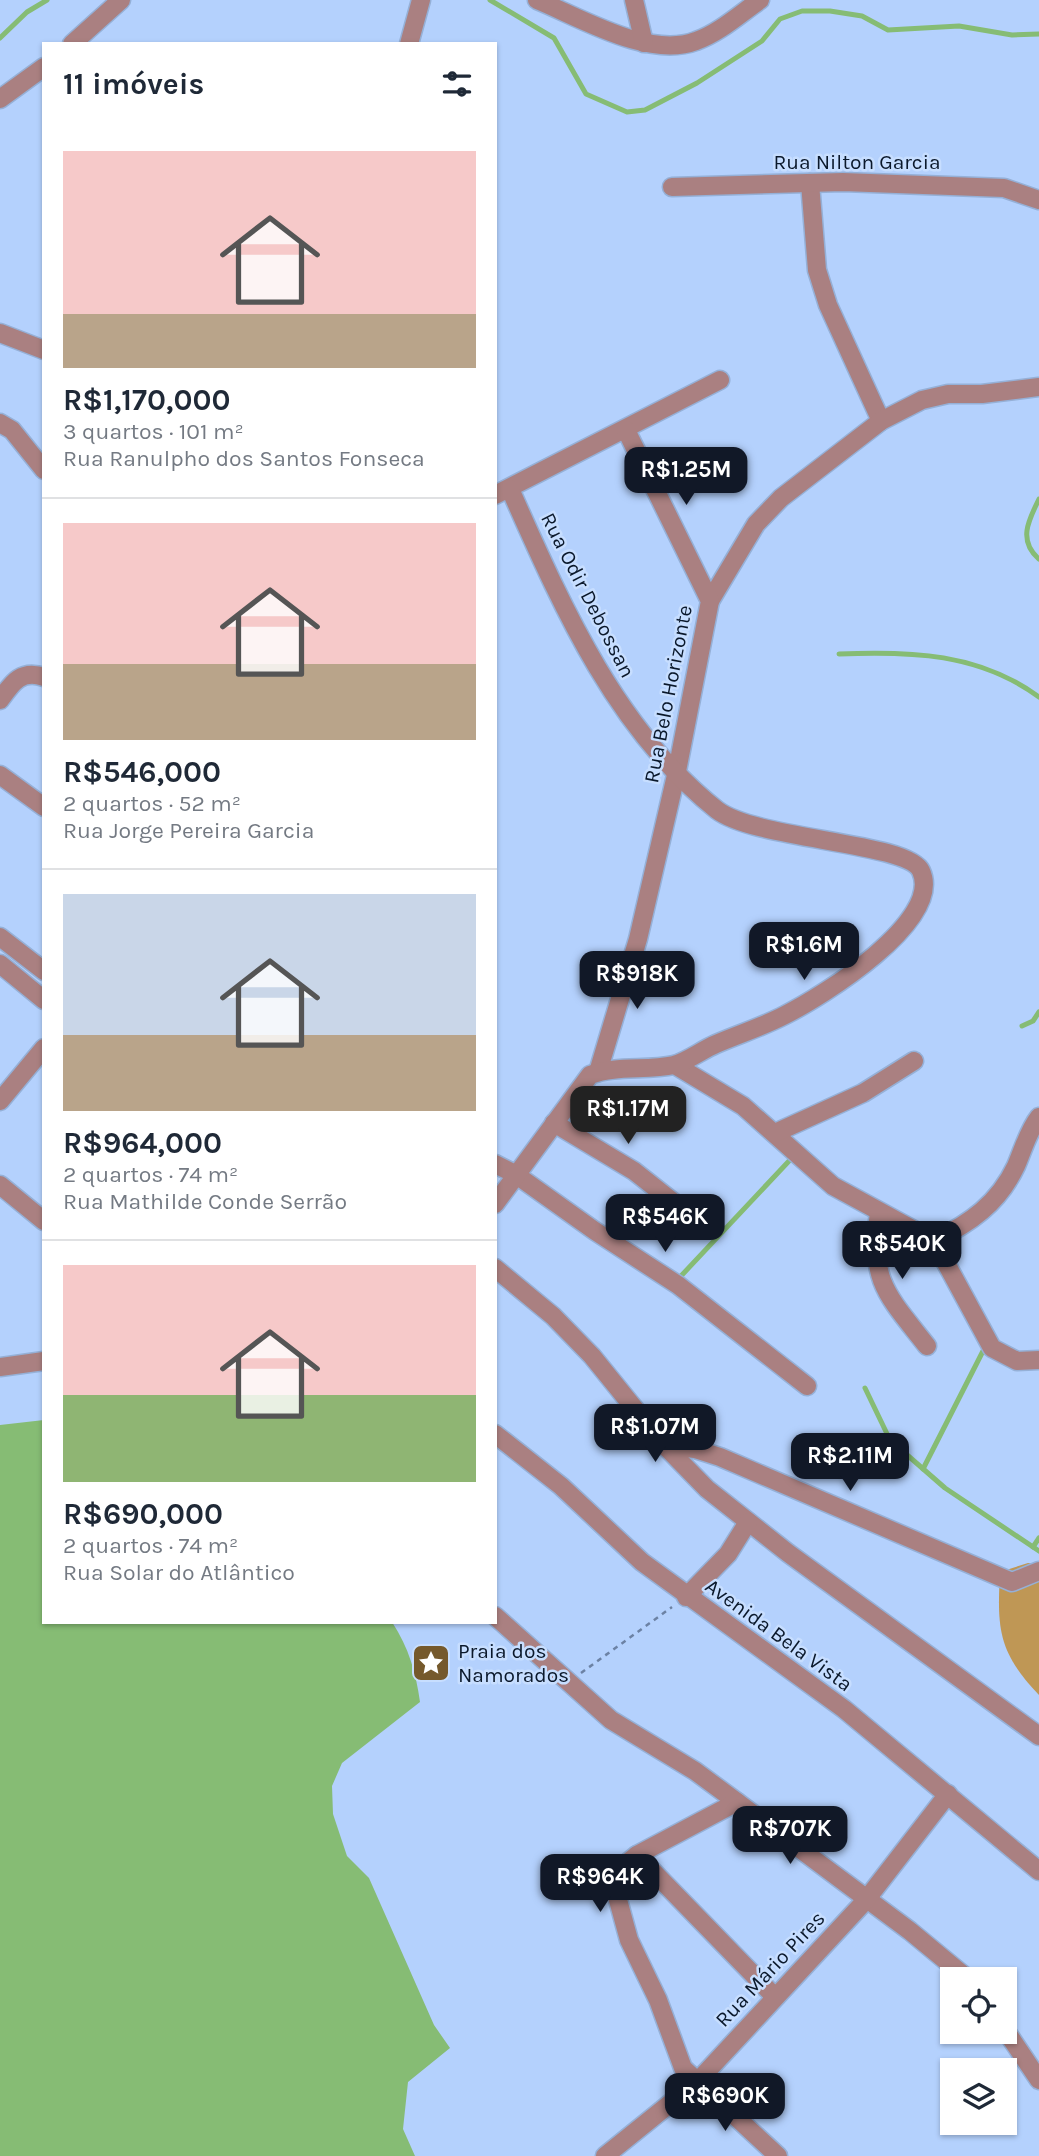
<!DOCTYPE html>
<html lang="pt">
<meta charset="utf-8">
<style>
body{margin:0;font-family:Karla,sans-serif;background:#f2f2f3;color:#1f2937;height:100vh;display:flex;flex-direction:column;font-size:26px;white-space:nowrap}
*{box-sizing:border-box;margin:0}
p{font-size:23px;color:#747a83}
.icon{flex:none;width:38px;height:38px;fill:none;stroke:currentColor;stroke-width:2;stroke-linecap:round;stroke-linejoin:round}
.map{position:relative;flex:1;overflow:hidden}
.sheet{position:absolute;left:42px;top:42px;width:455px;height:1582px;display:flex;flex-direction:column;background:#fff;border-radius:0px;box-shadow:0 2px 5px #0004}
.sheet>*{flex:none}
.fabs{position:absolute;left:940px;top:1967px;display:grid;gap:14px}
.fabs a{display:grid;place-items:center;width:77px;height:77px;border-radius:0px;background:#fff;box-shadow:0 2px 5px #0004;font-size:35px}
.price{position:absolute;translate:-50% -60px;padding:0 16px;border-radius:14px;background:#111827;color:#fff;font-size:23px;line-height:46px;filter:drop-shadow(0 2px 4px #0008)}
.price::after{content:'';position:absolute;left:50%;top:42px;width:21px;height:16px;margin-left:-10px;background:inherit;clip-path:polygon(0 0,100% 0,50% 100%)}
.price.on{background:#222;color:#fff}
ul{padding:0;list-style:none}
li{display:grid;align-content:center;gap:14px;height:371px;padding:0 21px}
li+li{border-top:2px solid #e0e1e3}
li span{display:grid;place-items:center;height:217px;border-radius:0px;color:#555}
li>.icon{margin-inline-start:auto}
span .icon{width:126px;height:126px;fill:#fffc;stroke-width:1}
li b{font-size:30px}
h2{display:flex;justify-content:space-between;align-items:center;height:84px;padding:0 21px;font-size:30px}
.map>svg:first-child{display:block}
.green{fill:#bf9755}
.water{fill:#86bc74}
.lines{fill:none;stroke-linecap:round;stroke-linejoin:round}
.stream{stroke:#86bc74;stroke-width:5}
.minor-casing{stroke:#95b0d7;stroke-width:21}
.path{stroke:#6c82a4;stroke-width:2.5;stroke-dasharray:5 5;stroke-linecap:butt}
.minor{stroke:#aa8081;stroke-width:18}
.labels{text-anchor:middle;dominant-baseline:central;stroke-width:5;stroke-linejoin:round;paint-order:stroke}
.street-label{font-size:21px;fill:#0a182b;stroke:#c7deff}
.poi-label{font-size:21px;fill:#0a182b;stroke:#c7deff;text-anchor:start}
</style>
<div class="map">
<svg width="1039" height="2156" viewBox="0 0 1039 2156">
<rect width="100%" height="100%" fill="#b4d1fd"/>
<path class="green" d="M1028,1563L1039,1564V1695C998,1652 997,1629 1000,1572Z"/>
<path class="water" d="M44,1420V1622H392C409,1648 416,1673 420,1702L342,1763L332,1786L333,1814L347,1856L369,1878L434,2025L450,2048L408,2082L403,2129L415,2156H0V1425Z"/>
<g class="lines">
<g class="stream">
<polyline points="490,0 554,38 586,94 627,112 645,110 697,83 762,41 780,19 802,11 830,11 862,16 888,30 959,26 1012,35 1039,34"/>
<polyline points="0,38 27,12 47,0"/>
<path d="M1039,499C1028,521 1018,541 1039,559"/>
<path d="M839,654C911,651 979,653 1039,697"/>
<polyline points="1022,1026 1033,1021 1039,1012"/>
<polyline points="681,1276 789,1161"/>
<polyline points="865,1388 890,1440 945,1488 1039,1551"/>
<polyline points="923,1469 983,1351"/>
<polyline points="1033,1547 1039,1538"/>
</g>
<defs>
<g id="minor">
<path d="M537,0C581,18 649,59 696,41C719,33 740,14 760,0"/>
<polyline points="634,0 644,43"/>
<polyline points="72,44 121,0"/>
<polyline points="409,44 421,0"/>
<polyline points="0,99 44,67"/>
<polyline points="810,183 817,270 828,305 881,421"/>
<polyline points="672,187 843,182 1004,188 1039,200"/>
<polyline points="0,333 44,350"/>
<polyline points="0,423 12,430 44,470"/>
<polyline points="495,495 720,380"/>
<polyline points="710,601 756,524 781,498 881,421 922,400 948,394 982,394 1039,387"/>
<path d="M0,700C12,683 21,669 44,677"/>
<polyline points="0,775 44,807"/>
<polyline points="0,937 44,971"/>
<polyline points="0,964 44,1000"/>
<path d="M675,1065L743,1106L833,1186L934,1241C970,1223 998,1204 1016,1166C1023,1150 1028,1131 1039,1117"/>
<polyline points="598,1072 638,939 677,771 710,601 626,430"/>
<polyline points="0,1101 44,1048"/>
<polyline points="554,1123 634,1171 677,1205"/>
<polyline points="775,1133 863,1093 914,1061"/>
<polyline points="495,1164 515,1174 595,1231 678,1285 807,1386"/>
<polyline points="0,1185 44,1221"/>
<path d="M495,1204L590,1075C616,1065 646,1071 674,1065C688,1061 702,1050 716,1044C739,1034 762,1027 785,1015C821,997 944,921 921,871C908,842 756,840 717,810C615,729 562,606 510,489"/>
<path d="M879,1213C869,1281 887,1295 927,1346"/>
<polyline points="934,1241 992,1348 1017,1361 1039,1360"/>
<polyline points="495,1268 553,1316 592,1356 664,1445 707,1489 788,1553 1039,1736"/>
<polyline points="0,1367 44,1361"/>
<polyline points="495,1434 561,1486 642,1562 844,1709 1039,1871"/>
<polyline points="664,1445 695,1449 720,1457 1012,1582 1039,1571"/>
<polyline points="686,1597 728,1554 748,1522"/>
<polyline points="495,1616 611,1720 695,1771 737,1802 910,1931 968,1979"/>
<polyline points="737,1802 637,1855 621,1868 615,1889 629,1940 658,2000 683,2068 778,2156"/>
<polyline points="637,1855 774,1996"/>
<polyline points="1004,2028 1039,2080"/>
<polyline points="605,2156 698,2081 866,1900 948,1794"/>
</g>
</defs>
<use href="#minor" class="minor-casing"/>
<polyline class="path" points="581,1673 672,1607"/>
<use href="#minor" class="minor"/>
</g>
<defs>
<symbol id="sight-square" viewBox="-11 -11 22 22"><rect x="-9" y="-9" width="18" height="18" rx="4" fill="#75592c" stroke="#c7deff"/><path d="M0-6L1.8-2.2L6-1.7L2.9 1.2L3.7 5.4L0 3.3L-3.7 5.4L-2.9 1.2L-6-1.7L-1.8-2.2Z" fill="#fff"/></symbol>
</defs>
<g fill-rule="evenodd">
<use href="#sight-square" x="409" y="1641" width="44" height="44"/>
</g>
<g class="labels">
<g class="street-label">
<text x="857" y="162">Rua Nilton Garcia</text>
<text transform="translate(588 595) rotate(63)">Rua Odir Debossan</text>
<text transform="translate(668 694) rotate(-79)">Rua Belo Horizonte</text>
<text transform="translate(779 1635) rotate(36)">Avenida Bela Vista</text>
<text transform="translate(770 1969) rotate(-47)">Rua Mário Pires</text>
</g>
<g class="poi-label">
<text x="458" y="1651">Praia dos<tspan x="458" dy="24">Namorados</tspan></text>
</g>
</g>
</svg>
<div class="fabs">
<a><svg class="icon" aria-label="locate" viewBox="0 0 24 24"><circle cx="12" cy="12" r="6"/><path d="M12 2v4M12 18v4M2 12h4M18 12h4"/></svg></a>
<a><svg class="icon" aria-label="layers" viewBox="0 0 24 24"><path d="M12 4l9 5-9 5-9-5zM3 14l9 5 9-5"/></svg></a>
</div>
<b class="price" style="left:686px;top:507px">R$1.25M</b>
<b class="price" style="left:804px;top:982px">R$1.6M</b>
<b class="price" style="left:637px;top:1011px">R$918K</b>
<b class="price on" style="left:628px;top:1146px">R$1.17M</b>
<b class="price" style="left:665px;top:1254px">R$546K</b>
<b class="price" style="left:902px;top:1281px">R$540K</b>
<b class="price" style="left:655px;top:1464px">R$1.07M</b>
<b class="price" style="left:850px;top:1493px">R$2.11M</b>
<b class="price" style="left:790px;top:1866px">R$707K</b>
<b class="price" style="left:600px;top:1914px">R$964K</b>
<b class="price" style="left:725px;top:2133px">R$690K</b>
<section class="sheet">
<h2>11 imóveis<svg class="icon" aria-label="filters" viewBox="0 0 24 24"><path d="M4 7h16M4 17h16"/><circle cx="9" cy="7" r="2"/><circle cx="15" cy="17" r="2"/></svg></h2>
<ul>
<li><span style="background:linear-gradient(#f6c9c9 75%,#b9a48a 0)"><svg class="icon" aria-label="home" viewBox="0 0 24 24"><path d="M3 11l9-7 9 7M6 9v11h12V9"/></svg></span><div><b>R$1,170,000</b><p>3 quartos · 101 m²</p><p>Rua Ranulpho dos Santos Fonseca</p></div></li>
<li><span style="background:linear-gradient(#f6c9c9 65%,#b9a48a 0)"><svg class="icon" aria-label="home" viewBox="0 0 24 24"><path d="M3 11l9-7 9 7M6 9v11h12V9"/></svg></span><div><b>R$546,000</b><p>2 quartos · 52 m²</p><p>Rua Jorge Pereira Garcia</p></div></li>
<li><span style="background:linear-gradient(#c9d6e8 65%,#b9a48a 0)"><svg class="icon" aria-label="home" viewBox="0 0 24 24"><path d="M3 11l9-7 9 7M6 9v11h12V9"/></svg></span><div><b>R$964,000</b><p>2 quartos · 74 m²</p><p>Rua Mathilde Conde Serrão</p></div></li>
<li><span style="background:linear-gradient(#f6c9c9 60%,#8fb573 0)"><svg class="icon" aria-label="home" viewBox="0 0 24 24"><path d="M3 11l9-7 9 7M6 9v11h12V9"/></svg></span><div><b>R$690,000</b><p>2 quartos · 74 m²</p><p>Rua Solar do Atlântico</p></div></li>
</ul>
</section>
</div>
